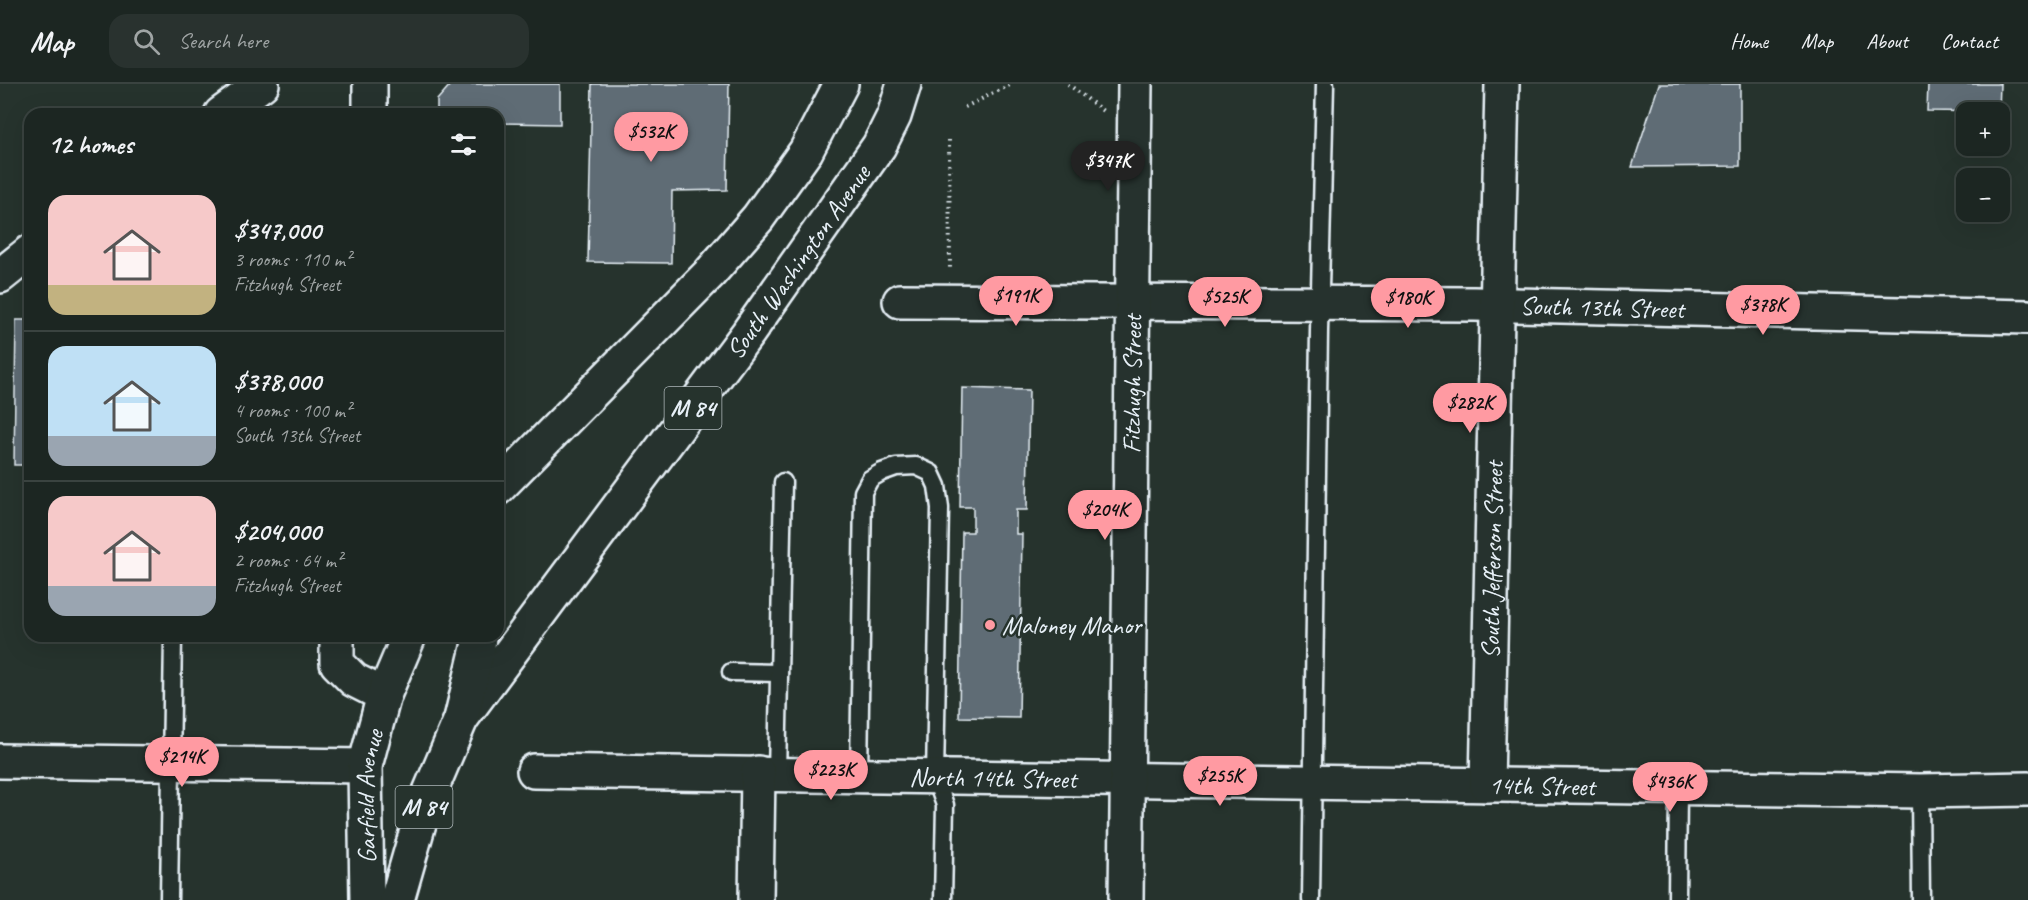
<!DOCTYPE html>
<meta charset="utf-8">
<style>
body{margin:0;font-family:Caveat,sans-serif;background:#29322f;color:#f1f3f6;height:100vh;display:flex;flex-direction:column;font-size:22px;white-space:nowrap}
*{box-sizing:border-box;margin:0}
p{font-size:20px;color:#a0a5a5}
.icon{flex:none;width:33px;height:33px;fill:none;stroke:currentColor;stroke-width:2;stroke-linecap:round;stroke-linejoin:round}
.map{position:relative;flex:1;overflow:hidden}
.drawer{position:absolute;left:24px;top:24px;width:480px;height:534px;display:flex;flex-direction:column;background:#1c2622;border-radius:18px;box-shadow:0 6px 24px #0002,0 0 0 2px #3a4340}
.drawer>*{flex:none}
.fabs{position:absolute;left:1956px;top:18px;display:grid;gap:12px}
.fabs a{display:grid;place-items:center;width:54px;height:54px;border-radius:12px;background:#1c2622;box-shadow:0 6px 24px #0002,0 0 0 2px #3a4340;font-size:30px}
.price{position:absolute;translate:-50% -51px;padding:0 14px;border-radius:21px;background:#ff9aa2;color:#111;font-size:20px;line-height:39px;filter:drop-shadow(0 2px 3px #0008)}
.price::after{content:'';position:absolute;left:50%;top:36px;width:18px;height:14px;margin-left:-9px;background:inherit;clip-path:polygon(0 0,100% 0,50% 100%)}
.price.current{background:#222;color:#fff}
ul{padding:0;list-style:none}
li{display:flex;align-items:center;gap:18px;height:150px;padding:0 24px}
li+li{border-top:2px solid #3a4340}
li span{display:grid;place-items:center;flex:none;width:168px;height:120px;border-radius:18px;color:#555}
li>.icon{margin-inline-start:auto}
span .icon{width:72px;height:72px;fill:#fffc;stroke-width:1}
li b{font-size:26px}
h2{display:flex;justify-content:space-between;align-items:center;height:72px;padding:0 24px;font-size:26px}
header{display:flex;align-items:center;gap:36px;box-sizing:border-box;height:84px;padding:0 30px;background:#1c2622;border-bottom:2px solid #3a4340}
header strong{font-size:28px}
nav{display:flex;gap:33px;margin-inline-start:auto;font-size:21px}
.search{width:420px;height:54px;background:#29322f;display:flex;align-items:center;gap:15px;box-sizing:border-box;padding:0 21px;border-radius:18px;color:#a0a5a5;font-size:22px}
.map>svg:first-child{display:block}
.building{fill:#5f6c75;stroke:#e8f1f8;stroke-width:1.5}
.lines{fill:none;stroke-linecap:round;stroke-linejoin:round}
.service-casing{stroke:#e8f1f8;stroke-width:21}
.minor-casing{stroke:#e8f1f8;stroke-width:38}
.tertiary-casing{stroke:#e8f1f8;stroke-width:38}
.primary-casing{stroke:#e8f1f8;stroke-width:38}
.path{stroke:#e8f1f8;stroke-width:4;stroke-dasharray:1.5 4.5;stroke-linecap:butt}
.service{stroke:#26332d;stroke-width:16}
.minor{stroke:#26332d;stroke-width:33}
.tertiary{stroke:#26332d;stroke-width:33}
.primary{stroke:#26332d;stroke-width:33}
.poi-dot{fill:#ff9aa2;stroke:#26332d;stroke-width:2}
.labels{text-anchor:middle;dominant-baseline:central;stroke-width:5;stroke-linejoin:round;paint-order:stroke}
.shield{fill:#26332d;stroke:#aeb8bb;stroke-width:1.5}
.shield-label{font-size:24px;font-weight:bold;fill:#e8f1f8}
.street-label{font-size:26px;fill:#e8f1f8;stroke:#26332d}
.poi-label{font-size:26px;fill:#e8f1f8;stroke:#26332d;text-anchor:start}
</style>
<header>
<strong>Map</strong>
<div class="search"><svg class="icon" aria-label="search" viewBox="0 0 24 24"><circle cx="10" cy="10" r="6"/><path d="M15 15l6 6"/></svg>Search here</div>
<nav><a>Home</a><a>Map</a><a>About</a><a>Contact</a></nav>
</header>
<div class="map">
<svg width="2028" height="816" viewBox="0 0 2028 816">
<rect width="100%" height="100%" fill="#26332d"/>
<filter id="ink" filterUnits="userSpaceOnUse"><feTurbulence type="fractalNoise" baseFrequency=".0167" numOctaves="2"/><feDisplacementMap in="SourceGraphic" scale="12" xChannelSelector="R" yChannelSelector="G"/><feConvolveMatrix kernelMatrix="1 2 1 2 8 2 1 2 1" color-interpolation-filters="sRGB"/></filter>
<g filter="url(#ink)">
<g class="building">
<polygon points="451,0 560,0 560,40 498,39 498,30 437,30 437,16"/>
<polygon points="592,0 729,0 727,106 672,107 671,179 588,178"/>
<polygon points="1659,0 1740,0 1740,82 1632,83"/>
<polygon points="1928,0 2000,0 1999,28 1927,27"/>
<polygon points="16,236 30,236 30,381 14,381"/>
<polygon points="962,304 1029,306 1027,426 1016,426 1016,450 1022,450 1019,634 959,633 962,448 973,448 973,423 960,423"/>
</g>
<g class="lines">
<defs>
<g id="service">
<polyline points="731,588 779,589"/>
<polyline points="777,691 783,398"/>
<polyline points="859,692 863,408 870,395 882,388 896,383 916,382 931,389 937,402 940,424 935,693 945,721 943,816"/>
<polyline points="1920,707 1921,816"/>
<polyline points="169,816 173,552"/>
<polyline points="1311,816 1319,247 1325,0"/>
<polyline points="1677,816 1678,704"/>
</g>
<g id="minor">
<polyline points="370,0 370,30"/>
<path id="s1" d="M900,217L1474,220L2028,233"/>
<polyline points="337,552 337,579 354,596 384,611"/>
<polyline points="0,677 365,682"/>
<path id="s2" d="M534,687L1920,707L2028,705"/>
<path id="s3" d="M1487,701L1502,0"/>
<polyline points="756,816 758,689"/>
<path id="s4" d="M1126,816L1135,0"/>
</g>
<g id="tertiary">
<polyline points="221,30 262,0"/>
<polyline points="0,192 30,168"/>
</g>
<g id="primary">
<polyline points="498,404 710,189 758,134 806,67 841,0"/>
<path id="s5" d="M461,635L748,249L879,62L894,32L904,0"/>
<path id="s6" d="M367,816L365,682L384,611L409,552"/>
<polyline points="397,816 424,722 461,635 478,564 479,552"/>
</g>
</defs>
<use href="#service" class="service-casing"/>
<use href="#minor" class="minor-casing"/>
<use href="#tertiary" class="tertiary-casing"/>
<use href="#primary" class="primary-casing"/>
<g class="path">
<polyline points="1068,0 1103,27"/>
<polyline points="965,23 1012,0"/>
<polyline points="949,56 950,187"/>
</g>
<use href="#service" class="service"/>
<use href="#minor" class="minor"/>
<use href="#tertiary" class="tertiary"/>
<use href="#primary" class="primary"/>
</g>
</g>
<circle class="poi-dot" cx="990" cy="541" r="6"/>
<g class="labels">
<g class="shield">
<rect x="664.5" y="303" width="57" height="42" rx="4.5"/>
<rect x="395.5" y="702" width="57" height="42" rx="4.5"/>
</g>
<g class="shield-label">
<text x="693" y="324">M 84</text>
<text x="424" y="723">M 84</text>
</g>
<g class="street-label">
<text stroke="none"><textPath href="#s5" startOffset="568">South Washington Avenue</textPath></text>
<text stroke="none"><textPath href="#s1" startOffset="702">South 13th Street</textPath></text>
<text stroke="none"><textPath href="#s4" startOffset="516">Fitzhugh Street</textPath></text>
<text stroke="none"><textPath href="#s3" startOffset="225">South Jefferson Street</textPath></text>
<text stroke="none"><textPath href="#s2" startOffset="459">North 14th Street</textPath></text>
<text stroke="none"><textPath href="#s2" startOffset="1008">14th Street</textPath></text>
<text stroke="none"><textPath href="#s6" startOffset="104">Garfield Avenue</textPath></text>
</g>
<g class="poi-label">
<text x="1002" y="541">Maloney Manor</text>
</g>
</g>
</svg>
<div class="fabs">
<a>+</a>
<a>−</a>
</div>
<b class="price" style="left:651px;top:79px">$532K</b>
<b class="price current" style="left:1108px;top:108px">$347K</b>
<b class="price" style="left:1016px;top:243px">$191K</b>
<b class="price" style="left:1225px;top:244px">$525K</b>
<b class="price" style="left:1408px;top:245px">$180K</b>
<b class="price" style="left:1763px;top:252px">$378K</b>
<b class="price" style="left:1470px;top:350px">$282K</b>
<b class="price" style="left:1105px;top:457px">$204K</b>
<b class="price" style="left:182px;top:704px">$214K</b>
<b class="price" style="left:831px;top:717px">$223K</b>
<b class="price" style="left:1220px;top:723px">$255K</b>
<b class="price" style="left:1670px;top:729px">$436K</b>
<section class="drawer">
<h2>12 homes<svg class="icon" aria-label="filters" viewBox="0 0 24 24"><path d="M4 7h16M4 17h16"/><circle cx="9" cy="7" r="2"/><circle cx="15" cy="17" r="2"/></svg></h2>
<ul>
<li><span style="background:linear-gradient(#f6c9c9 75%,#c2b280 0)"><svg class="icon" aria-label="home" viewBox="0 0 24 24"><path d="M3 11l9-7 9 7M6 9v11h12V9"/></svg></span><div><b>$347,000</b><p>3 rooms · 110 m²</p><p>Fitzhugh Street</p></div></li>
<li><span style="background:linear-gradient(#bfe0f5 75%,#9aa5b1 0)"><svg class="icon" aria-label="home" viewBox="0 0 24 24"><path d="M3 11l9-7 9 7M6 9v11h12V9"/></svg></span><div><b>$378,000</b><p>4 rooms · 100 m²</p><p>South 13th Street</p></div></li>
<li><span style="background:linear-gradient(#f6c9c9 75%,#9aa5b1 0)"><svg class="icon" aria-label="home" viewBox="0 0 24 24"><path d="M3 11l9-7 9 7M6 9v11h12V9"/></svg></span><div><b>$204,000</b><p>2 rooms · 64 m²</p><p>Fitzhugh Street</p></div></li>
</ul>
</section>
</div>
